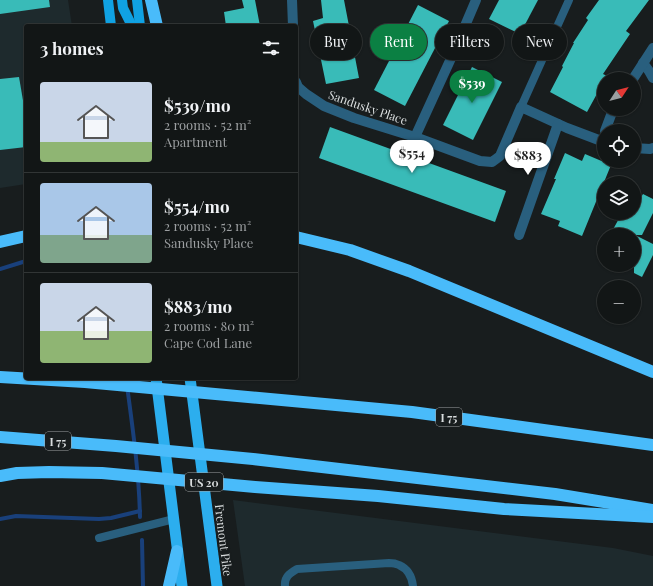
<!DOCTYPE html>
<meta charset="utf-8">
<style>
body{margin:0;font-family:"Playfair Display",serif;background:#1b1f1f;color:#f1f3f6;height:100vh;display:flex;flex-direction:column;font-size:15px;white-space:nowrap}
*{box-sizing:border-box;margin:0}
p{font-size:13px;color:#9c9fa1}
.icon{flex:none;width:22px;height:22px;fill:none;stroke:currentColor;stroke-width:2;stroke-linecap:round;stroke-linejoin:round}
.map{position:relative;flex:1;overflow:hidden}
.details{position:absolute;left:24px;top:24px;width:274px;height:356px;display:flex;flex-direction:column;background:#121616;border-radius:4px;box-shadow:0 1px 3px #0004,0 0 0 1px #313535}
.details>*{flex:none}
.hud{position:absolute;left:310px;top:24px;width:283px;height:36px;display:flex;gap:8px}
.needle{width:26px;rotate:54deg}
.fabs{position:absolute;left:597px;top:72px;display:grid;gap:8px}
.fabs a{display:grid;place-items:center;width:44px;height:44px;border-radius:50%;background:#121616;box-shadow:0 1px 3px #0004,0 0 0 1px #313535;font-size:20px}
.price{position:absolute;translate:-50% -34px;padding:0 9px;border-radius:14px;background:#fff;color:#222;font-size:13px;line-height:26px;filter:drop-shadow(0 1px 2px #0008)}
.price::after{content:'';position:absolute;left:50%;top:24px;width:12px;height:9px;margin-left:-6px;background:inherit;clip-path:polygon(0 0,100% 0,50% 100%)}
.price.current{background:#0b8043;color:#fff}
ul{padding:0;list-style:none}
li{display:flex;align-items:center;gap:12px;height:100px;padding:0 16px}
li+li{border-top:1px solid #313535}
li span{display:grid;place-items:center;flex:none;width:112px;height:80px;border-radius:4px;color:#555}
li>.icon{margin-inline-start:auto}
span .icon{width:48px;height:48px;fill:#fffc;stroke-width:1}
li b{font-size:17px}
h2{display:flex;justify-content:space-between;align-items:center;height:48px;padding:0 16px;font-size:17px}
.chip{padding:0 14px;border-radius:18px;background:#121616;box-shadow:0 1px 3px #0004,0 0 0 1px #313535;font-size:14px;line-height:36px}
.chip.current{background:#0b8043;color:#fff}
.map>svg:first-child{display:block}
.built{fill:#1e2a2d}
.lines{fill:none;stroke-linecap:round;stroke-linejoin:round}
.stream{stroke:#19407b;stroke-width:4}
.building{fill:#39bbb8}
.service{stroke:#295f7e;stroke-width:8}
.minor{stroke:#295f7e;stroke-width:10}
.primary{stroke:#10a2e3;stroke-width:10}
.trunk{stroke:#2caeee;stroke-width:11}
.motorway{stroke:#49bbfa;stroke-width:12}
.labels{text-anchor:middle;dominant-baseline:central;stroke-width:4;stroke-linejoin:round;paint-order:stroke}
.shield{fill:#181d1e;stroke:#9fa3a4;stroke-width:1}
.shield-label{font-size:11px;font-weight:bold;fill:#d9ddde}
.street-label{font-size:12px;fill:#d9ddde;stroke:#181d1e}
</style>
<div class="map">
<svg width="653" height="586" viewBox="0 0 653 586">
<rect width="100%" height="100%" fill="#181d1e"/>
<g class="built">
<polygon points="0,0 68,0 72,26 26,26 26,184 0,188"/>
<polygon points="233,500 613,548 653,556 653,586 245,586"/>
</g>
<g class="lines">
<g class="stream">
<polyline points="0,269 26,261"/>
<path d="M126,378C132,424 139,470 140,517"/>
<polyline points="0,519 16,516 99,519 111,518 140,511"/>
<polyline points="142,540 143,586"/>
</g>
</g>
<g class="building">
<polygon points="0,0 49,0 50,7 0,14"/>
<polygon points="242,0 255,0 260,26 226,26 224,12 244,8"/>
<polygon points="321,0 344,0 359,78 326,84 313,21 323,18"/>
<polygon points="499,0 538,0 520,34 489,19"/>
<polygon points="599,0 649,0 626,31 630,34 603,74 607,76 605,79 604,79 604,81 587,112 550,92 563,67 562,66 574,43 573,43 588,20 586,18"/>
<polygon points="418,5 449,21 405,106 374,90"/>
<polygon points="472,67 502,82 473,140 443,125"/>
<polygon points="19,77 26,118 26,147 0,150 0,79"/>
<polygon points="330,127 506,191 495,222 319,158"/>
<polygon points="565,153 582,161 585,154 611,165 582,236 558,226 560,221 541,214 556,179 554,179"/>
<polygon points="643,194 653,199 653,213 642,235 635,235 653,244 653,255 642,277 634,273 634,235 610,235 622,213 634,213 634,203 637,204"/>
</g>
<g class="lines">
<g class="service">
<polyline points="521,107 569,0"/>
<polyline points="99,538 174,519"/>
<path d="M285,586C284,577 290,573 297,569L389,563C392,563 397,564 399,565C408,569 412,577 413,586"/>
</g>
<g class="minor">
<polyline points="292,0 293,26"/>
<polyline points="643,63 649,71 653,78"/>
<polyline points="633,79 653,48"/>
<polyline points="296,82 298,87 306,94 324,106 354,118 415,137 480,161 492,162 500,156 521,107 567,128 604,142"/>
<polyline points="605,131 611,115 615,109"/>
<polyline points="415,137 453,54 476,0"/>
<polyline points="634,148 650,149 653,148"/>
<polyline points="519,235 558,124"/>
</g>
<g class="primary">
<polyline points="108,0 111,26"/>
<polyline points="122,0 123,8 132,26"/>
<polyline points="137,0 140,26"/>
</g>
<g class="trunk">
<polyline points="156,378 182,586"/>
<polyline points="190,378 217,586"/>
</g>
<g class="motorway">
<polyline points="151,0 157,26"/>
<polyline points="296,237 350,250 409,271 653,372"/>
<polyline points="0,242 26,236"/>
<polyline points="0,377 85,382 412,412 653,445"/>
<polyline points="0,437 116,446 253,459 555,494 653,510"/>
<polyline points="0,476 17,473 49,472 102,473 255,487 378,496 504,509 653,517"/>
<polyline points="169,586 177,551"/>
</g>
</g>
<g class="labels">
<g class="shield">
<rect x="436" y="408" width="26" height="18" rx="3"/>
<rect x="45" y="432" width="26" height="18" rx="3"/>
<rect x="185" y="473" width="38" height="18" rx="3"/>
</g>
<g class="shield-label">
<text x="449" y="417">I 75</text>
<text x="58" y="441">I 75</text>
<text x="204" y="482">US 20</text>
</g>
<g class="street-label">
<text transform="translate(368 107) rotate(19)">Sandusky Place</text>
<text transform="translate(224 540) rotate(83)">Fremont Pike</text>
</g>
</g>
</svg>
<div class="fabs">
<a><svg class="needle" viewBox="-14 -14 28 28"><path d="M0-13l5 13h-10z" fill="#e53935"/><path d="M0 13l5-13h-10z" fill="#9c9fa1"/></svg></a>
<a><svg class="icon" aria-label="locate" viewBox="0 0 24 24"><circle cx="12" cy="12" r="6"/><path d="M12 2v4M12 18v4M2 12h4M18 12h4"/></svg></a>
<a><svg class="icon" aria-label="layers" viewBox="0 0 24 24"><path d="M12 4l9 5-9 5-9-5zM3 14l9 5 9-5"/></svg></a>
<a>+</a>
<a>−</a>
</div>
<b class="price current" style="left:472px;top:104px">$539</b>
<b class="price" style="left:412px;top:174px">$554</b>
<b class="price" style="left:528px;top:176px">$883</b>
<div class="hud">
<a class="chip">Buy</a>
<a class="chip current">Rent</a>
<a class="chip">Filters</a>
<a class="chip">New</a>
</div>
<section class="details">
<h2>3 homes<svg class="icon" aria-label="filters" viewBox="0 0 24 24"><path d="M4 7h16M4 17h16"/><circle cx="9" cy="7" r="2"/><circle cx="15" cy="17" r="2"/></svg></h2>
<ul>
<li><span style="background:linear-gradient(#c9d6e8 75%,#8fb573 0)"><svg class="icon" aria-label="home" viewBox="0 0 24 24"><path d="M3 11l9-7 9 7M6 9v11h12V9"/></svg></span><div><b>$539/mo</b><p>2 rooms · 52 m²</p><p>Apartment</p></div></li>
<li><span style="background:linear-gradient(#a9c7e8 65%,#7fa58c 0)"><svg class="icon" aria-label="home" viewBox="0 0 24 24"><path d="M3 11l9-7 9 7M6 9v11h12V9"/></svg></span><div><b>$554/mo</b><p>2 rooms · 52 m²</p><p>Sandusky Place</p></div></li>
<li><span style="background:linear-gradient(#c9d6e8 60%,#8fb573 0)"><svg class="icon" aria-label="home" viewBox="0 0 24 24"><path d="M3 11l9-7 9 7M6 9v11h12V9"/></svg></span><div><b>$883/mo</b><p>2 rooms · 80 m²</p><p>Cape Cod Lane</p></div></li>
</ul>
</section>
</div>
